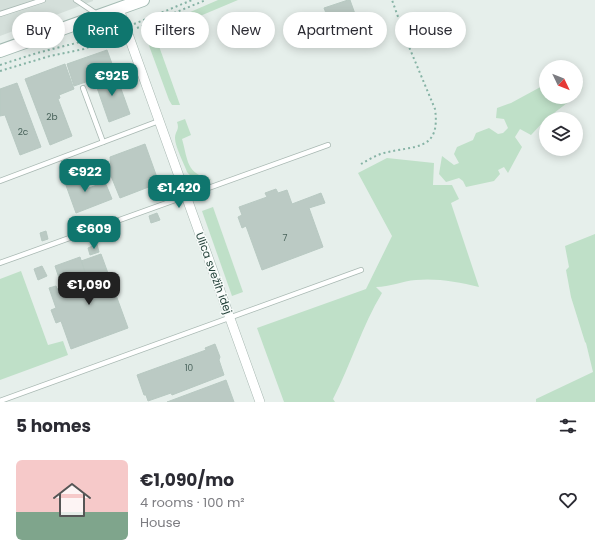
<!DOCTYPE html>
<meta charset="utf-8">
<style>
body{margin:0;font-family:Poppins,sans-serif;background:#f2f2f3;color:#2b2b33;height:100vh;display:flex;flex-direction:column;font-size:15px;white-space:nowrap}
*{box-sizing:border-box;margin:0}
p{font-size:13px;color:#7c7c81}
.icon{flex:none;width:22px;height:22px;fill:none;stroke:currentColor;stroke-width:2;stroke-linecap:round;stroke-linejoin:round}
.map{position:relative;height:402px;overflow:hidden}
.panel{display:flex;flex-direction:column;background:#fff;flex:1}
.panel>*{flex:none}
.banner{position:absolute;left:12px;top:12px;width:571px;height:36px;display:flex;gap:8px}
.needle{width:26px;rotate:133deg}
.buttons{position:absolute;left:539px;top:60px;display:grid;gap:8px}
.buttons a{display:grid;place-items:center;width:44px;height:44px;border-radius:50%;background:#fff;box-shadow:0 2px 10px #0003;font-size:20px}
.price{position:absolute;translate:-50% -34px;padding:0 9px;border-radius:8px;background:#0f766e;color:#fff;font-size:13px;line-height:26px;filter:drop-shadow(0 1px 2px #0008)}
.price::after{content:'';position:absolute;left:50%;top:24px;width:12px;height:9px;margin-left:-6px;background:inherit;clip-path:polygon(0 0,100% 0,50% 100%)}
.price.on{background:#222;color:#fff}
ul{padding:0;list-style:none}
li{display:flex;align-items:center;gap:12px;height:100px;padding:0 16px}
li span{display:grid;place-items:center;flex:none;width:112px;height:80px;border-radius:6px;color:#555}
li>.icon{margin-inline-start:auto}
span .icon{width:48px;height:48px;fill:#fffc;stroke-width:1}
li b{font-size:17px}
h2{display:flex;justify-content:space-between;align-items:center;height:48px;padding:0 16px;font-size:17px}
.tag{padding:0 14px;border-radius:18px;background:#fff;box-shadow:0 2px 10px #0003;font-size:14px;line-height:36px}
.tag.on{background:#0f766e;color:#fff}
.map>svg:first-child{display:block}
.built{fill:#d4dfda}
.green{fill:#bfe0c8}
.building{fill:#bbcac4;stroke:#b8c9c2}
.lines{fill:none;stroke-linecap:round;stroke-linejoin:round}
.lane-casing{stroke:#a8b8b2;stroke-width:6}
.street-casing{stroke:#a8b8b2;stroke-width:10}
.secondary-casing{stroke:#a4bbb3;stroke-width:14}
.path{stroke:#86b3a5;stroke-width:2;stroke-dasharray:2 3;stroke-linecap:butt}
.lane{stroke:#fff;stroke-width:4.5}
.street{stroke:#fff;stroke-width:9}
.secondary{stroke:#fff;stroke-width:12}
.labels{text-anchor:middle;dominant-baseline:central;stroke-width:3;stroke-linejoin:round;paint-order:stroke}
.number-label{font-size:9px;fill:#4a645c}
.street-label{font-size:11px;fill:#24423a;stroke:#f7fbf9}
</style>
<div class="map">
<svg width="595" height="402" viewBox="0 0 595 402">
<rect width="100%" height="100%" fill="#e6efeb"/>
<polygon class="built" points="0,0 93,0 93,1 0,36"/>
<g class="green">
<polygon points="218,0 238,0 155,35 180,105 172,105 169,100 144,32"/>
<polygon points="576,71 583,81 582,90 576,96"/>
<polygon points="546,84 546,97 575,97 546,119 531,135 520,129 515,137 522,147 508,173 504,167 498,170 500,174 494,181 466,187 463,181 459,178 446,182 439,174 442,156 454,165 459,163 454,154 457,147 473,140 476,133 489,128 498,134 503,133 508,128 504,119 496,118 497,108 511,103"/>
<path d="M185,119L191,135L182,139C188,160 186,174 211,179L209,182L205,183L203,179C197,179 191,177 187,172C184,163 175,147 175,138C175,131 180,130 177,122Z"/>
<path d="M387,158L434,163L433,185H452L459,199L451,203L479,287C458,282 437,278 416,280C402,281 390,287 376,287L382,293C362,326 351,364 333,399L335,402H284L257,328L366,289L392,236L358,173Z"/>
<polygon points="213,207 243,292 232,296 202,211"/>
<polygon points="595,234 595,402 536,402 536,399 593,372 586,343 585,342 571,297 566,270 569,267 565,246"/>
<polygon points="21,271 48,345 63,341 68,355 0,380 0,279"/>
</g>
<g class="building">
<polygon points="348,0 350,0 359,25 334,34 324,8"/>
<polygon points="107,50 115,72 74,86 67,64"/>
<polygon points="65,64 74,89 59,95 60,98 58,99 72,136 50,145 25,79"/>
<polygon points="115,72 130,114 109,122 94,79"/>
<polygon points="17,83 41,147 20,155 5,115 0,116 0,89"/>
<polygon points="145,144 159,183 120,198 111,176 110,157"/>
<polygon points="79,171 86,189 105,182 112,199 76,213 63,177"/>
<polygon points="276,189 278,193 287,190 292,204 321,193 325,203 309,208 323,247 262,270 246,226 242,228 238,217 242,215 239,207 267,197 265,193"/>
<polygon points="157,213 160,220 151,223 149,216"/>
<polygon points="46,231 48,239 42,241 40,233"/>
<polygon points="97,244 99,252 90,255 88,248"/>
<polygon points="101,254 128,328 71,349 61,321 56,323 51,310 56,308 49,288 56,286 57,289 87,278 81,261"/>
<polygon points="80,257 87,278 62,287 55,266"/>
<polygon points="42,266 47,276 38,280 34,269"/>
<polygon points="215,344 220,357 219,360 224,375 172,395 171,393 148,401 146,395 144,395 137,375 206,350 205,348"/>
<polygon points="226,380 234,402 167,402"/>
</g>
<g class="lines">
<defs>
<g id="lane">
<polyline points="76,0 97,14"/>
<polyline points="0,14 43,0"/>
<polyline points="83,88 103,142"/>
<polyline points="0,181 159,121"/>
<polyline points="0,263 328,145"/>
<polyline points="0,401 361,270"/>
</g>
<polyline id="street" points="119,9 260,402"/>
<polyline id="secondary" points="0,51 143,0"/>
</defs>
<use href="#lane" class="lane-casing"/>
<use href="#street" class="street-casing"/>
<use href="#secondary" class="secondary-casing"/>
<g class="path">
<polyline points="134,24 192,0"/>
<polyline points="137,28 206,0"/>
<polyline points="0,65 37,53 100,37 117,31"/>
<polyline points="0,71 50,56 84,49 120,35"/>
<path d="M361,164C368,160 376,155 384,153C414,145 441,152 435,109L407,42L392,0"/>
</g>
<use href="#lane" class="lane"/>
<use href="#street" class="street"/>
<use href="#secondary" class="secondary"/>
</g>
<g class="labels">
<g class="number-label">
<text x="52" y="117">2b</text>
<text x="23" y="132">2c</text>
<text x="285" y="238">7</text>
<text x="189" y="368">10</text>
</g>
<g class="street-label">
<text transform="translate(214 273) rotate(70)">Ulica svežih idej</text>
</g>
</g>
</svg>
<div class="buttons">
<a><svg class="needle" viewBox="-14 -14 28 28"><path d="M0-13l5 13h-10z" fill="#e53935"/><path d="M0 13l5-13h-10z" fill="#7c7c81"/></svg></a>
<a><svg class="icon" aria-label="layers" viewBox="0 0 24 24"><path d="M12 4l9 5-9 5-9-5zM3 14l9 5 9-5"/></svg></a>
</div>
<b class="price" style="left:112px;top:97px">€925</b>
<b class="price" style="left:85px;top:193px">€922</b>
<b class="price" style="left:179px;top:209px">€1,420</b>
<b class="price" style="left:94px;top:250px">€609</b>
<b class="price on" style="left:89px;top:306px">€1,090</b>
<div class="banner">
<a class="tag">Buy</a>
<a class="tag on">Rent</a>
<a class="tag">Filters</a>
<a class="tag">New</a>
<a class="tag">Apartment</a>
<a class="tag">House</a>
</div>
</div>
<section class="panel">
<h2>5 homes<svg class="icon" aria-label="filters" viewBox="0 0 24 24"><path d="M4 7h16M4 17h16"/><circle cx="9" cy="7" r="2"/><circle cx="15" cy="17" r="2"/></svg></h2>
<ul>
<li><span style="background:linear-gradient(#f6c9c9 65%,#7fa58c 0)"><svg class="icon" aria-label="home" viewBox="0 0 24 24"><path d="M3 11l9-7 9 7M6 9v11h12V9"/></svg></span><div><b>€1,090/mo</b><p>4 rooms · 100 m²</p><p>House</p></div><svg class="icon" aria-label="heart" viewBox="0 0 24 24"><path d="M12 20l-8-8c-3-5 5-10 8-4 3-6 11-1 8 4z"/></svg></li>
</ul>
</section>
